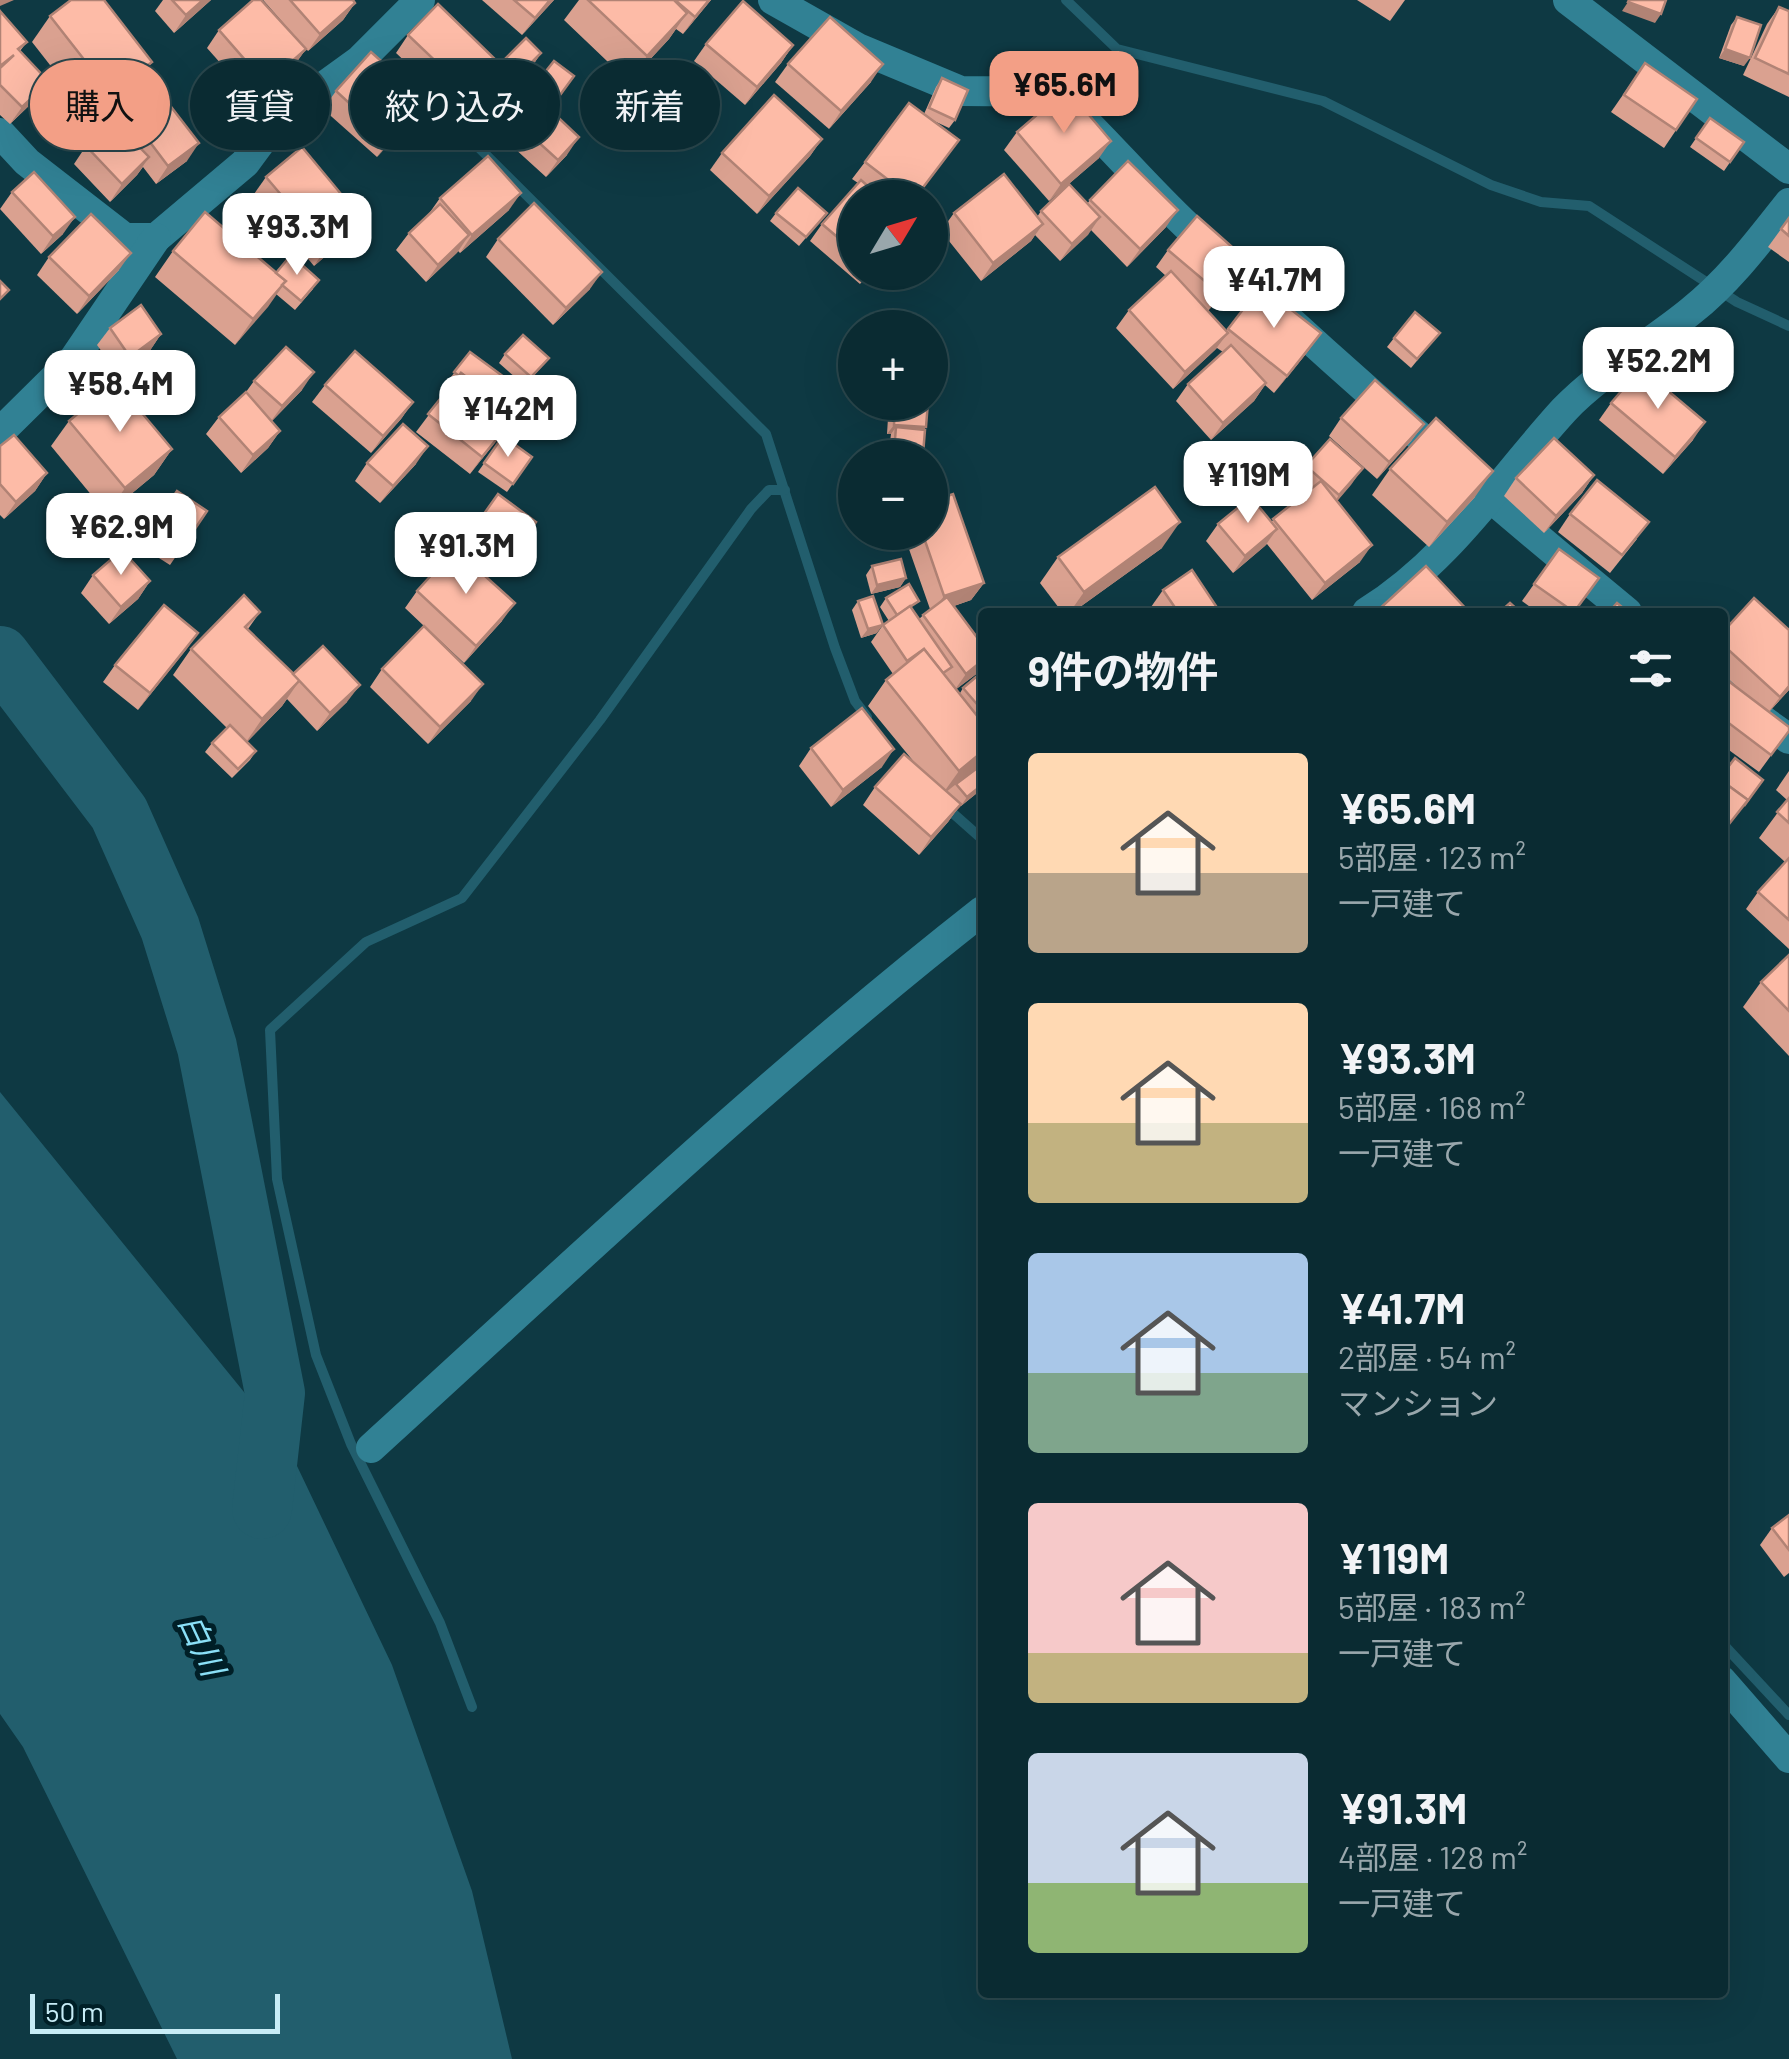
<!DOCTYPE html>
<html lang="ja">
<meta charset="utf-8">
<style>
body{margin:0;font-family:Barlow,"Noto Sans JP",sans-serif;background:#13333a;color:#f1f3f6;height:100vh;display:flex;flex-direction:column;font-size:38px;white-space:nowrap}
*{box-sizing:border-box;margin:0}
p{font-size:32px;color:#99a7ac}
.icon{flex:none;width:55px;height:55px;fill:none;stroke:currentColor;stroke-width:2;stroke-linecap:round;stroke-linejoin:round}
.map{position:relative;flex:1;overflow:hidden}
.side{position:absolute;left:978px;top:608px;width:750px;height:1390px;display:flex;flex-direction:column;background:#0a2b32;border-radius:10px;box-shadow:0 10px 40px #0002,0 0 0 2px #2a474d}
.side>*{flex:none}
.top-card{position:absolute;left:30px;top:60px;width:798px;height:90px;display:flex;gap:20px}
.needle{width:65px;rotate:52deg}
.controls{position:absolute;left:838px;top:180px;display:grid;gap:20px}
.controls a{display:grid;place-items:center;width:110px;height:110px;border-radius:50%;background:#0a2b32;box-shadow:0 10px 40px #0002,0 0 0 2px #2a474d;font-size:50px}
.scale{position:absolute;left:30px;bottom:25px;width:250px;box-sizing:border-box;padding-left:10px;border:5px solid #c7ecf6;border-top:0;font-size:28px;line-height:35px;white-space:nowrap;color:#c7ecf6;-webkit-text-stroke:8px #001f27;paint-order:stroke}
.price{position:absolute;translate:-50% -85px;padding:0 22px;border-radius:20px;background:#fff;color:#222;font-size:32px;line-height:65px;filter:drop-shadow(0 2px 5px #0008)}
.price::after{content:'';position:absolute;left:50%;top:60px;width:30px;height:22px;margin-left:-15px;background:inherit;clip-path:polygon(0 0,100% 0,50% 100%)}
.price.selected{background:#f39f86;color:#111}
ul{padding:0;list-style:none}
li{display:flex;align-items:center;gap:30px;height:250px;padding:0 50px}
li span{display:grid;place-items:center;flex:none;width:280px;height:200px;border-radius:10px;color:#555}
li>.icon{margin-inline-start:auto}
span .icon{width:120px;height:120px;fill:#fffc;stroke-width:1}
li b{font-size:42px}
h2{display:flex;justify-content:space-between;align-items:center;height:120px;padding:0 50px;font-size:42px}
.tag{padding:0 35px;border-radius:45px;background:#0a2b32;box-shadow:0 10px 40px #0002,0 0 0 2px #2a474d;font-size:35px;line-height:90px}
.tag.selected{background:#f39f86;color:#111}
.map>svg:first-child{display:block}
.water{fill:#225e6d}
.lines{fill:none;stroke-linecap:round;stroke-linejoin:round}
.stream{stroke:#225e6d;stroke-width:10}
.river{stroke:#225e6d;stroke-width:60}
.street{stroke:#318194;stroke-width:30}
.secondary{stroke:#318194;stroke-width:30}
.wall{fill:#daa190}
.shaded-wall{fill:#b18375}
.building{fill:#fdbba7;stroke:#b18375;stroke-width:2.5}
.labels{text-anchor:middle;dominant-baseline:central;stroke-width:10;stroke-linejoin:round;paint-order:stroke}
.water-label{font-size:32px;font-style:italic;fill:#8ae0f7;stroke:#001f27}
</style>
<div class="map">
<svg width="1789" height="2059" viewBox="0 0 1789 2059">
<rect width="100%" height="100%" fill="#0e3943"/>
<polygon class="water" points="0,1092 287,1445 392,1665 472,1891 512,2059 177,2059 23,1747 0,1714"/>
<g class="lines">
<g class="stream">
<polyline points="1066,0 1117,49 1323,101 1491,185 1541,202 1589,206 1737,302 1789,326"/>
<polyline points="410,79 766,434 835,648 855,701 867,717"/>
<polyline points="947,808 982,839"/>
<polyline points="1722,1643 1789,1715"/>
<polyline points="472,1707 440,1623 351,1444 316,1355 277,1179 270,1030 366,942 462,898 600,720 751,509 769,490 785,490"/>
</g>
<polyline class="river" points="0,656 119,813 170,928 207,1047 275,1393 262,1509"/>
<g class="street">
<path d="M773,0L858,48L961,91L1055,92C1102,135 1142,184 1188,227C1330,360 1477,489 1627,612"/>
<polyline points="0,133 27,162 125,238 156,238 245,163 276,121 359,61 420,0"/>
<polyline points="0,432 74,359 156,238"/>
<path d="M1367,612C1450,560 1499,481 1564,410C1600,372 1651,344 1691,311C1729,281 1759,241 1789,203"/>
<polyline points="1722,691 1789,739"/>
<path d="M371,1448C572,1265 769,1078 982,911"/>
<polyline points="1722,1681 1789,1758"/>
</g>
<polyline class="secondary" points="1568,0 1789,169"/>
</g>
<g class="wall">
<polygon points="163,0 211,0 174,33 155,11"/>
<polygon points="263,0 353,0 355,3 343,20 308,51"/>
<polygon points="482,0 554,0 522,35"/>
<polygon points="579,0 711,0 683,34 676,29 669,39 629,82 564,20"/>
<polygon points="1357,0 1405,0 1390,21"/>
<polygon points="1779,7 1789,11 1789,97 1743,75 1767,24"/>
<polygon points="0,11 27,42 20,51 49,82 36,99 10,124 0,115"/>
<polygon points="50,16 134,88 93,120 32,42"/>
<polygon points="1737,17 1744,66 1719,58 1731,25"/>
<polygon points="219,30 306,49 293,67 254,101 207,48"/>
<polygon points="408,35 500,64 541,53 535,62 506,90 492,77 459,112 396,53"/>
<polygon points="706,44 793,45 781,63 745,105 694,61"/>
<polygon points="554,61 574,76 549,109 567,155 546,177 513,147 525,130 542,112 525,99"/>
<polygon points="1645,63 1697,99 1664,148 1611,112"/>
<polygon points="788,64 871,82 829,129 775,82"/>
<polygon points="942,78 955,120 949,128 934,121 959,140 916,198 855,198 855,272 870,272 860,284 810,241 822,224 858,183 852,179 865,162 924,114 936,87"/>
<polygon points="336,91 425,100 412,118 377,157 323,109"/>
<polygon points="125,109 187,161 156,184 143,167 137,175 110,202 74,164 86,146 116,123"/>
<polygon points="1710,118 1744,142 1724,171 1690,147"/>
<polygon points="1017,132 1099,158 1049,201 1004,150"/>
<polygon points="822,139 810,156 757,214 710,170 722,153"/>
<polygon points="266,177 361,218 349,236 314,266 254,194"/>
<polygon points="12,192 63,234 41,254 0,209"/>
<polygon points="440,198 509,210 460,253 458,251 426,282 396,250 409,233 428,215"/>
<polygon points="1090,200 1166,227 1127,267 1091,230 1060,261 1035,235 1031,241 981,281 941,231 954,213 1037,217 1041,211 1087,204"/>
<polygon points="776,213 827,213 799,246 770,221"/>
<polygon points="1789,218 1789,262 1768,247"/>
<polygon points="498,239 590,289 553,325 486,257"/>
<polygon points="1168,250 1236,278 1208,311 1226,331 1261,286 1309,350 1274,393 1265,385 1254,401 1211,440 1176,401 1188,384 1223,352 1217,348 1173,389 1116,328 1129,310 1166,276 1156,267"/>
<polygon points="173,251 276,273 313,289 295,310 276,294 235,345 155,277"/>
<polygon points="49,257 119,270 77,314 37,275"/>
<polygon points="110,328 161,334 149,352 118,374 97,345"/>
<polygon points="1440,333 1411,368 1387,347 1394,338"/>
<polygon points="470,352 490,395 503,432 470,474 416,432 452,384 448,381"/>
<polygon points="505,354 549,358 525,386 499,363"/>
<polygon points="254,381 302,390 272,421 280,431 268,448 241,473 206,434 219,417 246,392"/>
<polygon points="325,385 413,402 401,419 371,453 312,402"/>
<polygon points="889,402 928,402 921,458 888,458 891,434 887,434"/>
<polygon points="1611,403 1693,440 1663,474 1599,420"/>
<polygon points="1341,418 1424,424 1411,441 1377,479 1329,436"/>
<polygon points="69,421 172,449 154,475 107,514 51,446"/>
<polygon points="503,436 532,457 507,492 478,472"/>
<polygon points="0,446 47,473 35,491 4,519 0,515"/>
<polygon points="367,463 416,464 380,503 355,481"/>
<polygon points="1306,466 1363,468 1337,501 1360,562 1312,600 1267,544 1233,573 1206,541 1218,524 1271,522 1305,494 1294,484"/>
<polygon points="1390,469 1475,497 1429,547 1372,495"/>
<polygon points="855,470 855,507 850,509 841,482 848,473"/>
<polygon points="1594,475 1582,493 1544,533 1504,496 1516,478"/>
<polygon points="177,491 207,511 170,565 140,546"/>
<polygon points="498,494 536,522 507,563 469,535"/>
<polygon points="1570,514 1637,539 1610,573 1558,532"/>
<polygon points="903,532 930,532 984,583 971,600 954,606 979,672 956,689 960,693 963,688 982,672 982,669 982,761 979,766 982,769 982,789 961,806 960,805 948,822 919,855 863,805 875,787 914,762 868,706 886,680 893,674 871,642 883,625 889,621 880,607 886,598 913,610 919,619 930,609"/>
<polygon points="1162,548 1073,612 1062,612 1040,583 1058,557"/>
<polygon points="872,566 906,578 900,587 871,594 866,575"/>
<polygon points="93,575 150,581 138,599 109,624 81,593"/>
<polygon points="1534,584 1575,612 1537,612 1522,601"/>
<polygon points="1163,590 1220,612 1154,612 1151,607"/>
<polygon points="417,591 502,621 464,663 432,633 471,701 428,744 370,687 382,669 424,626 405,608"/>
<polygon points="858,601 877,633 861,638 852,610"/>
<polygon points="260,612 248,629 293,674 347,702 317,731 287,699 282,706 247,742 256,751 250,760 232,778 205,752 212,743 227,728 173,675 191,649"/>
<polygon points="1789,630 1789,690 1769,712 1789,731 1759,772 1722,745 1722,686 1745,694 1722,673 1722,633"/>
<polygon points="198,633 138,710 103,682 115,665"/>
<polygon points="811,748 882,767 831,807 799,766"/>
<polygon points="1789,771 1789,949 1746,909 1758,892 1785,862 1759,838 1787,800 1776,790"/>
<polygon points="1789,955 1789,1056 1743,1007 1761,982"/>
<polygon points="1789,1515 1789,1573 1784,1577 1760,1545 1772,1528"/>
</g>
<g class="shaded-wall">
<polygon points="0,0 14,0 0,6"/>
<polygon points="203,0 211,0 174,33 186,15"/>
<polygon points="550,0 554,0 522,35 535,18"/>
<polygon points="709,0 711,0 683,34 695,17"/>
<polygon points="1628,2 1661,14 1655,23 1622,11"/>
<polygon points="355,3 343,20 308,51 320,34"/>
<polygon points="687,13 669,39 629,82 647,56"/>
<polygon points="793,45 781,63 745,105 757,87"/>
<polygon points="306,49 293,67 254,101 266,84"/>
<polygon points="1725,49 1750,58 1744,66 1719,58"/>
<polygon points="541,53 535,62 506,90 512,82"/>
<polygon points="152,62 134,88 93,120 111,94"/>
<polygon points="500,64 488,82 459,112 471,95"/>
<polygon points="883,64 871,82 829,129 841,111"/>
<polygon points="49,82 36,99 10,124 22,107"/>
<polygon points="425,100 412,118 377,157 389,140"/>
<polygon points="579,137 567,155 546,177 558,160"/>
<polygon points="822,139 810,156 757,214 769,196"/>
<polygon points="1111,141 1099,158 1049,201 1061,184"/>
<polygon points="199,143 187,161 156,184 168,166"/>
<polygon points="149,157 137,175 110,202 122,184"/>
<polygon points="521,193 509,210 460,253 472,235"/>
<polygon points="1178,210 1166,227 1127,267 1140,249"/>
<polygon points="75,217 63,234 41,254 53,236"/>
<polygon points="1100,217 1088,235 1060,261 1072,244"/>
<polygon points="361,218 349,236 314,266 326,248"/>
<polygon points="1043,224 1031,241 981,281 993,263"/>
<polygon points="469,235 457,253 426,282 438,265"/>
<polygon points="131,253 119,270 77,314 89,296"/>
<polygon points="1248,261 1236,278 1208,311 1220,294"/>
<polygon points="602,272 590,289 553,325 566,308"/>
<polygon points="286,281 268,307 235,345 253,319"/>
<polygon points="1228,333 1215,350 1173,389 1185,372"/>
<polygon points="1321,333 1309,350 1274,393 1287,376"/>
<polygon points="161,334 149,352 118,374 130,357"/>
<polygon points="314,372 302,390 269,424 282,406"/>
<polygon points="1266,383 1254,401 1211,440 1223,423"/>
<polygon points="413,402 401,419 371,453 383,436"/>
<polygon points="516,415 503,432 470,474 482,457"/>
<polygon points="1705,422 1693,440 1663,474 1675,457"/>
<polygon points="1424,424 1411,441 1377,479 1389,462"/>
<polygon points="894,425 926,427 920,436 896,427 891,434 887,434"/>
<polygon points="280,431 268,448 241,473 253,455"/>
<polygon points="428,446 416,464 380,503 393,486"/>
<polygon points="172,449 154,475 107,514 125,488"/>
<polygon points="894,452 923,454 921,458 890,458"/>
<polygon points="1363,468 1351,485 1327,513 1339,495"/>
<polygon points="1493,471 1475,497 1429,547 1447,522"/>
<polygon points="47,473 35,491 4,519 16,502"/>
<polygon points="1594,475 1582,493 1544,533 1556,516"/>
<polygon points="1180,522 1162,548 1073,612 1070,612 1084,592"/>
<polygon points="1277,529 1265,546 1233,573 1245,556"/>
<polygon points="1372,545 1360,562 1312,600 1325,583"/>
<polygon points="906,578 900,587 871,594 877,585"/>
<polygon points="150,581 138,599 109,624 121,607"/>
<polygon points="984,583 971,600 931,614 944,596"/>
<polygon points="515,603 502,621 464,663 476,646"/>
<polygon points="883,625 877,633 861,638 868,629"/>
<polygon points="198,633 186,650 138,710 150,693"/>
<polygon points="982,661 982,667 979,672 954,691 966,674"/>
<polygon points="300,680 282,706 244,745 262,719"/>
<polygon points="483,684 471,701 428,744 440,727"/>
<polygon points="360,685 347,702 317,731 330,713"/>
<polygon points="1789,686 1789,690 1767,714 1780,697"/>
<polygon points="894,749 882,767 831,807 843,790"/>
<polygon points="982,752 982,761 979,766 941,796 959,771"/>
<polygon points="982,785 982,789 961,806 967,797"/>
<polygon points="961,804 948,822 919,855 931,837"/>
</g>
<g class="building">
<polygon points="71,0 104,0 152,62 111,94 50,16"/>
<polygon points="172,0 203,0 186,15"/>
<polygon points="253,0 261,0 306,49 266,84 219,30"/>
<polygon points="290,0 353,0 355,3 320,34"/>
<polygon points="514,0 550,0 535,18"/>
<polygon points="588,0 674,0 687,13 647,56"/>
<polygon points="675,0 709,0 695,17"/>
<polygon points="1629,0 1666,0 1661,14 1628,2"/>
<polygon points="743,1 793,45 757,87 706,44"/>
<polygon points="438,4 500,64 471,95 408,35"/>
<polygon points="1779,7 1789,11 1789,74 1755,58"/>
<polygon points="0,11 27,42 18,49 49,82 22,107 0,85 0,68 14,55 0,66"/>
<polygon points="830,17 883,64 841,111 788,64"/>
<polygon points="1737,17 1761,25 1750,58 1725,49"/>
<polygon points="526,38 541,53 512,82 497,67"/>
<polygon points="371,52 425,100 389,140 336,91"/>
<polygon points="554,61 574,76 552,106 531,90"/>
<polygon points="1645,63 1697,99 1676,130 1624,95"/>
<polygon points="942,78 968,90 955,120 929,108"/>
<polygon points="155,86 199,143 168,166 125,109"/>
<polygon points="1067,89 1111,141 1061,184 1017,132"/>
<polygon points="774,95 822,139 769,196 722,153"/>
<polygon points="909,103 959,140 915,198 912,198 865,162"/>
<polygon points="547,107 579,137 558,160 525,130"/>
<polygon points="1710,118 1744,142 1730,162 1696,138"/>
<polygon points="113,120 149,157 122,184 86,146"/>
<polygon points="302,147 361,218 326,248 266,177"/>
<polygon points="488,156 521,193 472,235 440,198"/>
<polygon points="1128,161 1178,210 1140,249 1090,200"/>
<polygon points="34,172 75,217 53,236 12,192"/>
<polygon points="1004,174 1043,224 993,263 954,213"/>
<polygon points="861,180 881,198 855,198 855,252 822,224"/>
<polygon points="1069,184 1100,217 1072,244 1041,211"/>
<polygon points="798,188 827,213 806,237 776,213"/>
<polygon points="534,203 602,272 566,308 498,239"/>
<polygon points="440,204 469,235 438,265 409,233"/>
<polygon points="205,212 286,281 253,319 173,251"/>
<polygon points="91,214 131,253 89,296 49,257"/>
<polygon points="1197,216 1248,261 1220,294 1168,250"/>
<polygon points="1789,218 1789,236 1781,229"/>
<polygon points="291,255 319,280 301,301 282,285 286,281 276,273"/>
<polygon points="1171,271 1228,333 1185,372 1129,310"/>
<polygon points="0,281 9,290 0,299"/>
<polygon points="1261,286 1321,333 1287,376 1228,329"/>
<polygon points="141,305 161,334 130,357 110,328"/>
<polygon points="1415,312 1440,333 1417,359 1394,338"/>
<polygon points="523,335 549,358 531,377 505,354"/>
<polygon points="1231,345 1266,383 1223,423 1188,384"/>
<polygon points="286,347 314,372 282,406 254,381"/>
<polygon points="355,351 413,402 383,436 325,385"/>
<polygon points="470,352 504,377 490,395 461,373 459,376 454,372"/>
<polygon points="1641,368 1705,422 1675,457 1611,403"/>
<polygon points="461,373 516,415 482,457 428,414"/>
<polygon points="1375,380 1424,424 1389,462 1341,418"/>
<polygon points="116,382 172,449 125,488 69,421"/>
<polygon points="246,392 280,431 253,455 219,417"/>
<polygon points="895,402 928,402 926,427 894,425"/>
<polygon points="1436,418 1493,471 1447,522 1390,469"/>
<polygon points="403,424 428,446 393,486 367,463"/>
<polygon points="896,427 925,430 923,454 894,452"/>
<polygon points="14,435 47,473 16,502 0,484 0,446"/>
<polygon points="503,436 532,457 513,484 484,463"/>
<polygon points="1554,438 1594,475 1556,516 1516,478"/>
<polygon points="1330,439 1363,468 1339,495 1306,466"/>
<polygon points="855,470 855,495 848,473"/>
<polygon points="1597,480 1649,522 1622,555 1570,514"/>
<polygon points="1321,481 1372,545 1325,583 1273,519"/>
<polygon points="1155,487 1180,522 1084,592 1058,557"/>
<polygon points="177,491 207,511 182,548 152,528"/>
<polygon points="498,494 536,522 519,546 481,518"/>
<polygon points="953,494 984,583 944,596 922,532 930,532 930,502"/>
<polygon points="1251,497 1277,529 1245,556 1218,524"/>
<polygon points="455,549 515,603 476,646 417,591"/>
<polygon points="1559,549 1599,578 1574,612 1534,584"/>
<polygon points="122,550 150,581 121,607 93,575"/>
<polygon points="901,559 906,578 877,585 872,566"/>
<polygon points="1426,566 1469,612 1376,612"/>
<polygon points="1192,570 1220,612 1178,612 1163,590"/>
<polygon points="909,584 919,601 897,615 886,598"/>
<polygon points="244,595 260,612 245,627 300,680 262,719 191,649"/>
<polygon points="873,596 883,625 868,629 858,601"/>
<polygon points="947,597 982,644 982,661 966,674 923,615"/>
<polygon points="1754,598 1789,630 1789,686 1780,697 1722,644 1722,633"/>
<polygon points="1510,603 1520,612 1500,612"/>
<polygon points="1617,603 1628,612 1609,612"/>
<polygon points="164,605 198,633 150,693 115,665"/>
<polygon points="910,606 952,667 943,673 924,649 907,661 883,625"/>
<polygon points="424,626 483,684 440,727 382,669"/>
<polygon points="323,646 360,685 330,713 293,674"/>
<polygon points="924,649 982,722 982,752 959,771 886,680"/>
<polygon points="982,672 982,710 963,688"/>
<polygon points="1727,680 1789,727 1789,731 1771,755 1722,718 1722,686"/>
<polygon points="862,708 894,749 843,790 811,748"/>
<polygon points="230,725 256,751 238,769 212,743"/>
<polygon points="904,754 961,804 931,837 875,787"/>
<polygon points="1735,758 1763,780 1744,806 1748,800 1722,781 1722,775"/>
<polygon points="980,766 982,769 982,785 967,797 956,784"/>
<polygon points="1722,781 1748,800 1722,833"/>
<polygon points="1789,798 1789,823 1777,812"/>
<polygon points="1789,858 1789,920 1758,892"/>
<polygon points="1789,955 1789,1011 1761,982"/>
<polygon points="1789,1515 1789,1550 1772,1528"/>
</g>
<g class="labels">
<g class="water-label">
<text transform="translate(203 1644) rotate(65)">白川</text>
</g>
</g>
</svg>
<div class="controls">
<a><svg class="needle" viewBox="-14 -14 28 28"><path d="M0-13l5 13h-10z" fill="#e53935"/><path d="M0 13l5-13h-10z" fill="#99a7ac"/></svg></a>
<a>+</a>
<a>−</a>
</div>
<div class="scale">50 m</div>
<b class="price selected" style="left:1064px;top:136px">¥65.6M</b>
<b class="price" style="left:297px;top:278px">¥93.3M</b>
<b class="price" style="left:1274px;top:331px">¥41.7M</b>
<b class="price" style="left:1658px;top:412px">¥52.2M</b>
<b class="price" style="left:120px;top:435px">¥58.4M</b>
<b class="price" style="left:508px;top:460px">¥142M</b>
<b class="price" style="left:1248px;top:526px">¥119M</b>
<b class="price" style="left:121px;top:578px">¥62.9M</b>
<b class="price" style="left:466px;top:597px">¥91.3M</b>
<div class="top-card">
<a class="tag selected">購入</a>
<a class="tag">賃貸</a>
<a class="tag">絞り込み</a>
<a class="tag">新着</a>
</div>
<section class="side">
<h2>9件の物件<svg class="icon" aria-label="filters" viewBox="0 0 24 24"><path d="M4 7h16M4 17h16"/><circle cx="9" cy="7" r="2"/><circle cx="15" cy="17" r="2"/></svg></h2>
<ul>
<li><span style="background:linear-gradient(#ffd9b3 60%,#b9a48a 0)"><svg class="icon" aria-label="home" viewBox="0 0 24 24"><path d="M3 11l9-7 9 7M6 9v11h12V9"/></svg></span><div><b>¥65.6M</b><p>5部屋 · 123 m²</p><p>一戸建て</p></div></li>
<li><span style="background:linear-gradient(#ffd9b3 60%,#c2b280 0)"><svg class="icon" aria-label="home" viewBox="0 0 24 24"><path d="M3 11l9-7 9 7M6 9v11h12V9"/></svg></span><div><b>¥93.3M</b><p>5部屋 · 168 m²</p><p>一戸建て</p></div></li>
<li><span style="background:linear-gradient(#a9c7e8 60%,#7fa58c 0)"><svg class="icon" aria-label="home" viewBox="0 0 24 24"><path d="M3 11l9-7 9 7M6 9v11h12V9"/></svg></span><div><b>¥41.7M</b><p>2部屋 · 54 m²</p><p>マンション</p></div></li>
<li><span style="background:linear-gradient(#f6c9c9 75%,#c2b280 0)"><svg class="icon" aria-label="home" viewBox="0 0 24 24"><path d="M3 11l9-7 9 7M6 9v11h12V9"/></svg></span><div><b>¥119M</b><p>5部屋 · 183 m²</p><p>一戸建て</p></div></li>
<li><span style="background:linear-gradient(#c9d6e8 65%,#8fb573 0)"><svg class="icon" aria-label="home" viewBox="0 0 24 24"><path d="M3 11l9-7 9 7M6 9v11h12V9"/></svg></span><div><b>¥91.3M</b><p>4部屋 · 128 m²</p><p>一戸建て</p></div></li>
</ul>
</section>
</div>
